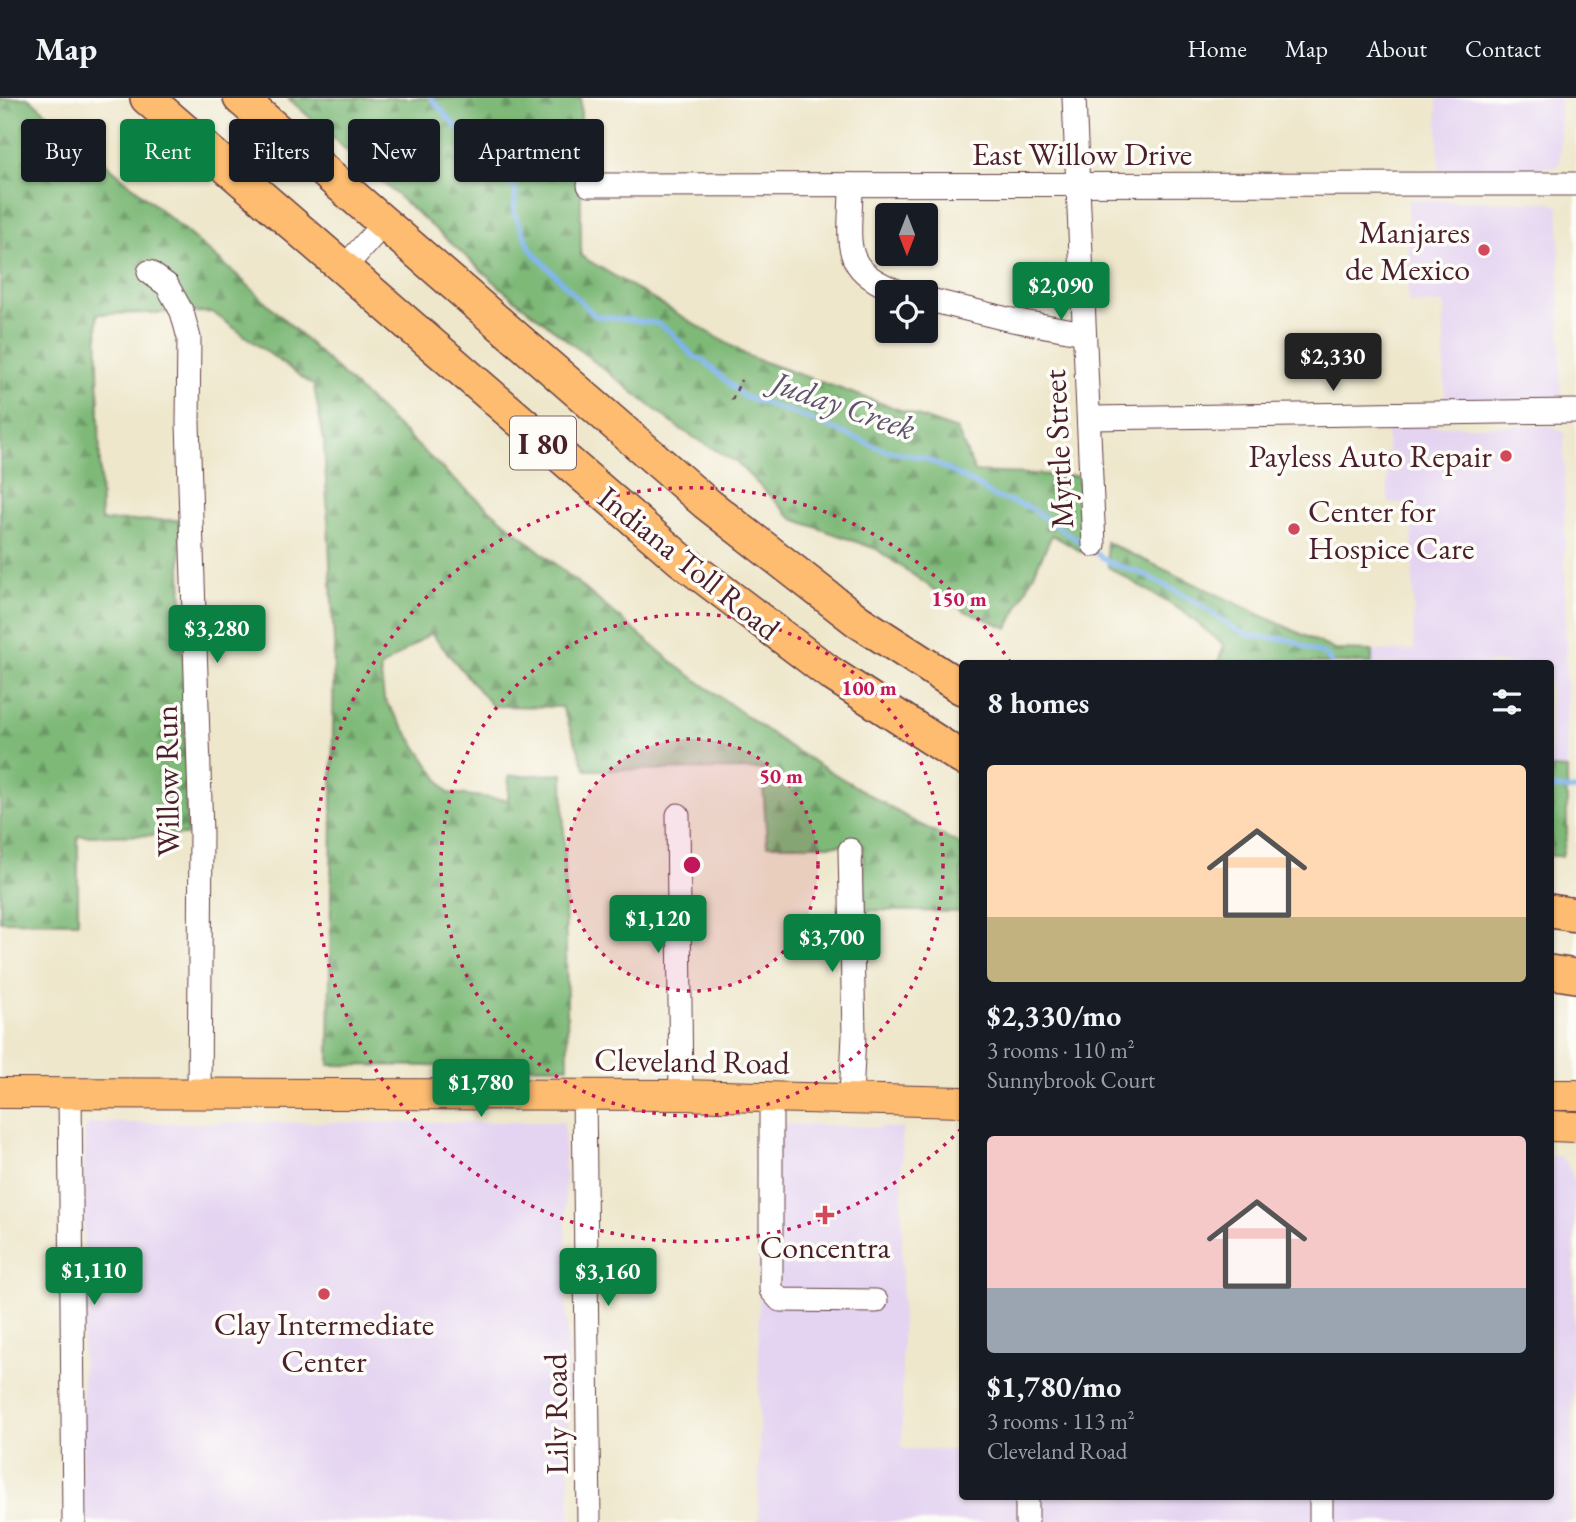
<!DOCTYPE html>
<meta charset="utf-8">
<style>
body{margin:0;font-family:"EB Garamond",serif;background:#242831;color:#f1f3f6;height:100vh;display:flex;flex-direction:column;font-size:26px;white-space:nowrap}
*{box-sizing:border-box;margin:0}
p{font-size:23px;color:#9ea1a6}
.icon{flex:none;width:38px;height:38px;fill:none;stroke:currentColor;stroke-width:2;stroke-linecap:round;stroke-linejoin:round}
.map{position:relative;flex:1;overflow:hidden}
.panel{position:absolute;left:959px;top:562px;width:595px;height:840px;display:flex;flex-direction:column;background:#171b24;border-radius:7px;box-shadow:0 2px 5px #0004}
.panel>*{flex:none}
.hud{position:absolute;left:21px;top:21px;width:665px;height:63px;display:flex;gap:14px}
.needle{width:46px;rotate:180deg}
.buttons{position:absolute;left:875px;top:105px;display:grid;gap:14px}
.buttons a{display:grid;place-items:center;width:63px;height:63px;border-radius:7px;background:#171b24;box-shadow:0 2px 5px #0004;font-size:35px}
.price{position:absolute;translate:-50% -60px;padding:0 16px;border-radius:7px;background:#0b8043;color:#fff;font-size:23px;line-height:46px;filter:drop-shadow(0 2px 4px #0008)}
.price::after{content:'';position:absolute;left:50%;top:42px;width:21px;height:16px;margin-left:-10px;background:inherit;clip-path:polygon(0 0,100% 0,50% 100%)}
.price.on{background:#222;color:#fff}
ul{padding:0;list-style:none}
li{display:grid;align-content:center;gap:14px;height:371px;padding:0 28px}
li span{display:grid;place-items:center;height:217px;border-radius:7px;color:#555}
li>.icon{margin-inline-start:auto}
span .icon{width:126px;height:126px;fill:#fffc;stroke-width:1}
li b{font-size:30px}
h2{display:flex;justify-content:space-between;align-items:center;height:84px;padding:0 28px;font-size:30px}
.chip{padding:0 24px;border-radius:7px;background:#171b24;box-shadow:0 2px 5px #0004;font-size:24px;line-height:63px}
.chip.on{background:#0b8043;color:#fff}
header{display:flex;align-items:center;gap:42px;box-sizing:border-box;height:98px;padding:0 35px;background:#171b24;border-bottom:2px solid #363941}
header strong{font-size:33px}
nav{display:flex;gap:38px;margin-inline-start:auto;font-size:24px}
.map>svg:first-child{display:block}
.built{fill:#e4d3f1}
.forest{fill:url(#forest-firs);stroke:#646c52;stroke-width:2}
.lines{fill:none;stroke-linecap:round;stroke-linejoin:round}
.stream{stroke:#7fb4ed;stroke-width:5}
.minor-casing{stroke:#633d43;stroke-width:25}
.major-casing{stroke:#633d43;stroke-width:32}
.highway-casing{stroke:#633d43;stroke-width:36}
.path{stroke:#633d43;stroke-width:2.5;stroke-dasharray:5 5;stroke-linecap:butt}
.minor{stroke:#fff;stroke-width:23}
.major{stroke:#fdbc70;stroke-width:30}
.highway{stroke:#fdbc70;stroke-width:33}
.ring{fill:none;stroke:#c2185b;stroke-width:3.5;stroke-dasharray:3.5 7}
.poi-dot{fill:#d1495b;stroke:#fdfcf7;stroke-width:2.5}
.labels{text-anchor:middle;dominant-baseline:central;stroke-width:7;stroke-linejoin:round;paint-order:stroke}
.shield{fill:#fdfcf7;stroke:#806168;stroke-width:2}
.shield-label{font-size:30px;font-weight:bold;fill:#4a1f2b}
.street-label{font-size:32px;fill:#4a1f2b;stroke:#fdfcf7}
.poi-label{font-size:32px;fill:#4a1f2b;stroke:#fdfcf7;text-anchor:end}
.water-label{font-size:33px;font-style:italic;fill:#5d536f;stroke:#fdfcf7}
.centre{fill:#c2185b;stroke:#fdfcf7;stroke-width:3.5}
.ring-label{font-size:21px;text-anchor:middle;font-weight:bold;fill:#c2185b;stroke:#fdfcf7;stroke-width:7;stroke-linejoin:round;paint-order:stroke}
</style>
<header>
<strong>Map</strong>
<nav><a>Home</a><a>Map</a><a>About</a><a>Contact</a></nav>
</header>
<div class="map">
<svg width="1576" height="1424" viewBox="0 0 1576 1424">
<defs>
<pattern id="forest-firs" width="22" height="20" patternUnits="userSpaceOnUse" patternTransform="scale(1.75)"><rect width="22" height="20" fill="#7eb978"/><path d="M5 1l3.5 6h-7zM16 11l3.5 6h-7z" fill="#699663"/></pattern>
</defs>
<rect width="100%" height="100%" fill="#fdfcf7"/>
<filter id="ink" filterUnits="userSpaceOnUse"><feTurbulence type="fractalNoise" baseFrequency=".0143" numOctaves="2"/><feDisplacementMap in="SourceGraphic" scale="14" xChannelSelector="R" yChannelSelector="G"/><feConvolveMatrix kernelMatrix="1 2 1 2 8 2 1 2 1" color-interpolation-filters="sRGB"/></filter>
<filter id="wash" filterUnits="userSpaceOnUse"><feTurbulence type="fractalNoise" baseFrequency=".00686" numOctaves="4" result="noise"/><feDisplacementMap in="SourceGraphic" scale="28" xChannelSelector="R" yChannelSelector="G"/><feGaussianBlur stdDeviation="1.57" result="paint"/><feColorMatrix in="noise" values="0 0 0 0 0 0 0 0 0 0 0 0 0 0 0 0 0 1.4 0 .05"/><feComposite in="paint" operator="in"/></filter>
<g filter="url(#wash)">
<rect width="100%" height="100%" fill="#eee7cc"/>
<g class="built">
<polygon points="1437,0 1560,0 1560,64 1556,69 1439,71"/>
<polygon points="1408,102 1551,104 1559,109 1561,297 1557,302 1445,303 1444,206 1408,205"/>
<polygon points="1387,328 1552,328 1564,335 1567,671 1551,670 1550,565 1372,565 1372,553 1414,552 1412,405 1388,405"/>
<polygon points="564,1024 570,1424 81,1424 85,1032 90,1025"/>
<polygon points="759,1025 902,1030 902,1351 962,1352 962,1398 1550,1398 1551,1056 1558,1057 1567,1065 1575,1084 1571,1424 759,1424"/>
</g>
<g class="forest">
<polygon points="0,0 29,0 238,178 451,379 677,568 791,650 915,724 962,747 962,814 865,812 863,747 767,747 762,671 586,672 562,609 492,608 431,535 380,570 384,601 448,695 508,702 509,678 563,676 568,969 329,967 334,544 324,343 314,288 212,214 97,216 101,423 180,422 187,737 78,738 78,824 0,823"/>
<polygon points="288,0 581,0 581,158 750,259 957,332 975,374 1079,378 1082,454 1052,437 1008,530 965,513 876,451 793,421 737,365 680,331 507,195"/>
<polygon points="1106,444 1335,552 1372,553 1372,565 1218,565 1224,547 1185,515 1108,469"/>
<polygon points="1551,670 1567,671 1567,736 1562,758 1551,758"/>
</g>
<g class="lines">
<g class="stream">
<polyline points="431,0 484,61 516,92 514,115 532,153 595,218 656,225 670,233 693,258 703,262 744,299 802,318 884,352 925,360 981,389 992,398 1029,409 1109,464 1145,477 1198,505 1236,532 1250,538 1290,542 1328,559 1331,565"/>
<polyline points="1550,690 1576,692"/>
</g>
</g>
</g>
<g filter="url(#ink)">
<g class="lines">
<defs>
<g id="minor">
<polyline points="1074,0 1094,447"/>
<polyline points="589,87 1576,86"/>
<path d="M851,87C851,144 837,172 900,194"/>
<polyline points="343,171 383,126"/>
<polyline points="149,174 167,187 182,214 189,240 188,325 201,735 199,995"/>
<polyline points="926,201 1007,221 1084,235"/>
<polyline points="1090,320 1576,313"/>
<polyline points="678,717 681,997"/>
<polyline points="850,752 854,937 851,1000"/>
<polyline points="70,994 74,1424"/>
<polyline points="584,996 589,1424"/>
<polyline points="771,999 771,1192 780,1202 876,1203"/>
<polyline points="1027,1398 1027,1424"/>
<polyline points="1321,1398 1321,1424"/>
</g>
<g id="major">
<polyline points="0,995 681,997 962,1004"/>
<polyline points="1550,997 1576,997"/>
<polyline points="1550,1028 1576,1029"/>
</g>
<g id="highway">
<polyline points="147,0 681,462 830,575 962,660"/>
<polyline points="240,0 706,405 858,523 962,590"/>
<polyline points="1550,813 1576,817"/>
<polyline points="1550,874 1576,878"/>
</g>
</defs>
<use href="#minor" class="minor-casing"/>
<use href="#major" class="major-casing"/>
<use href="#highway" class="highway-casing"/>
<polyline class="path" points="732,302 741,282"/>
<use href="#minor" class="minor"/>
<use href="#major" class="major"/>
<use href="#highway" class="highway"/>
</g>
</g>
<circle cx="692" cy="767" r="126" fill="#c2185b" fill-opacity=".12"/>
<g class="ring">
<circle cx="692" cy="767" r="126"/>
<circle cx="692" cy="767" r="251"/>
<path d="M961 1031A377 377 0 1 1 1010 564"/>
</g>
<g class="poi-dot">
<circle cx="1484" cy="152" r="7"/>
<circle cx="1506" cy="358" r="7"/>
<circle cx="1294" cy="431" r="7"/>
<path d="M821.5 1106.5h7v7h7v7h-7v7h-7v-7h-7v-7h7z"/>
<circle cx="324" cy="1196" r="7"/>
</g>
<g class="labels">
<rect class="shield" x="510" y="318.5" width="66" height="53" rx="5"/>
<g class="shield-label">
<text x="543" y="345">I 80</text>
</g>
<g class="street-label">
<text x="1082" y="56">East Willow Drive</text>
<text transform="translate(1058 351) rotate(-93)">Myrtle Street</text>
<text transform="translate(689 465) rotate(39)">Indiana Toll Road</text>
<text transform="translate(167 683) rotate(-91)">Willow Run</text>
<text transform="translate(692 963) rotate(1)">Cleveland Road</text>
<text transform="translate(556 1316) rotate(-91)">Lily Road</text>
</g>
<g class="poi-label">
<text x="1470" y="134">Manjares<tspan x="1470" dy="37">de Mexico</tspan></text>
<text x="1492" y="358">Payless Auto Repair</text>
<text x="1308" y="413" text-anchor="start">Center for<tspan x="1308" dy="37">Hospice Care</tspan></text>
<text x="825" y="1149" text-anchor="middle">Concentra</text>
<text x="324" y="1226" text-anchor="middle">Clay Intermediate<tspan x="324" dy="37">Center</tspan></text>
</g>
<g class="water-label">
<text transform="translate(844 307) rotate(19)">Juday Creek</text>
</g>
</g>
<circle cx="692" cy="767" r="10" class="centre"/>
<g class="ring-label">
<text x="959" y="508">150 m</text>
<text x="869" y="597">100 m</text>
<text x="781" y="685">50 m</text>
</g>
</svg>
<div class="buttons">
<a><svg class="needle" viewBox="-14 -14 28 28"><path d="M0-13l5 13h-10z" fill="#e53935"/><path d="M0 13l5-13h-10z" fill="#9ea1a6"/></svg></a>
<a><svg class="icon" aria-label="locate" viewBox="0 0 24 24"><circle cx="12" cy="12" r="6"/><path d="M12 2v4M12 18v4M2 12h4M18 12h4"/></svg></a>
</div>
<b class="price" style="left:1061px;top:224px">$2,090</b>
<b class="price on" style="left:1333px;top:295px">$2,330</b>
<b class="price" style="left:217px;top:567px">$3,280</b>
<b class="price" style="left:658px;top:857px">$1,120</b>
<b class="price" style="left:832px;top:876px">$3,700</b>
<b class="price" style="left:481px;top:1021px">$1,780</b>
<b class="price" style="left:94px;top:1209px">$1,110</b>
<b class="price" style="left:608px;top:1210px">$3,160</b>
<div class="hud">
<a class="chip">Buy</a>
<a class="chip on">Rent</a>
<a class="chip">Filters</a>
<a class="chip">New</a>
<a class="chip">Apartment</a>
</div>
<section class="panel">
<h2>8 homes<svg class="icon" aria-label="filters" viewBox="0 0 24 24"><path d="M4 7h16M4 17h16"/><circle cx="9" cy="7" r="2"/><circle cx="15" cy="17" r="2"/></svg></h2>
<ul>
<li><span style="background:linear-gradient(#ffd9b3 70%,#c2b280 0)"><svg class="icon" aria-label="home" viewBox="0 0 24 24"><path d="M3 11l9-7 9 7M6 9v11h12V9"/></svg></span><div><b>$2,330/mo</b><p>3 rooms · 110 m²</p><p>Sunnybrook Court</p></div></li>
<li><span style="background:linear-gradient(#f6c9c9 70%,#9aa5b1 0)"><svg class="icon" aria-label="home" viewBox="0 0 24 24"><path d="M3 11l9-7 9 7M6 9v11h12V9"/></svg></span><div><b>$1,780/mo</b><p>3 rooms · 113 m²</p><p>Cleveland Road</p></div></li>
</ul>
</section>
</div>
